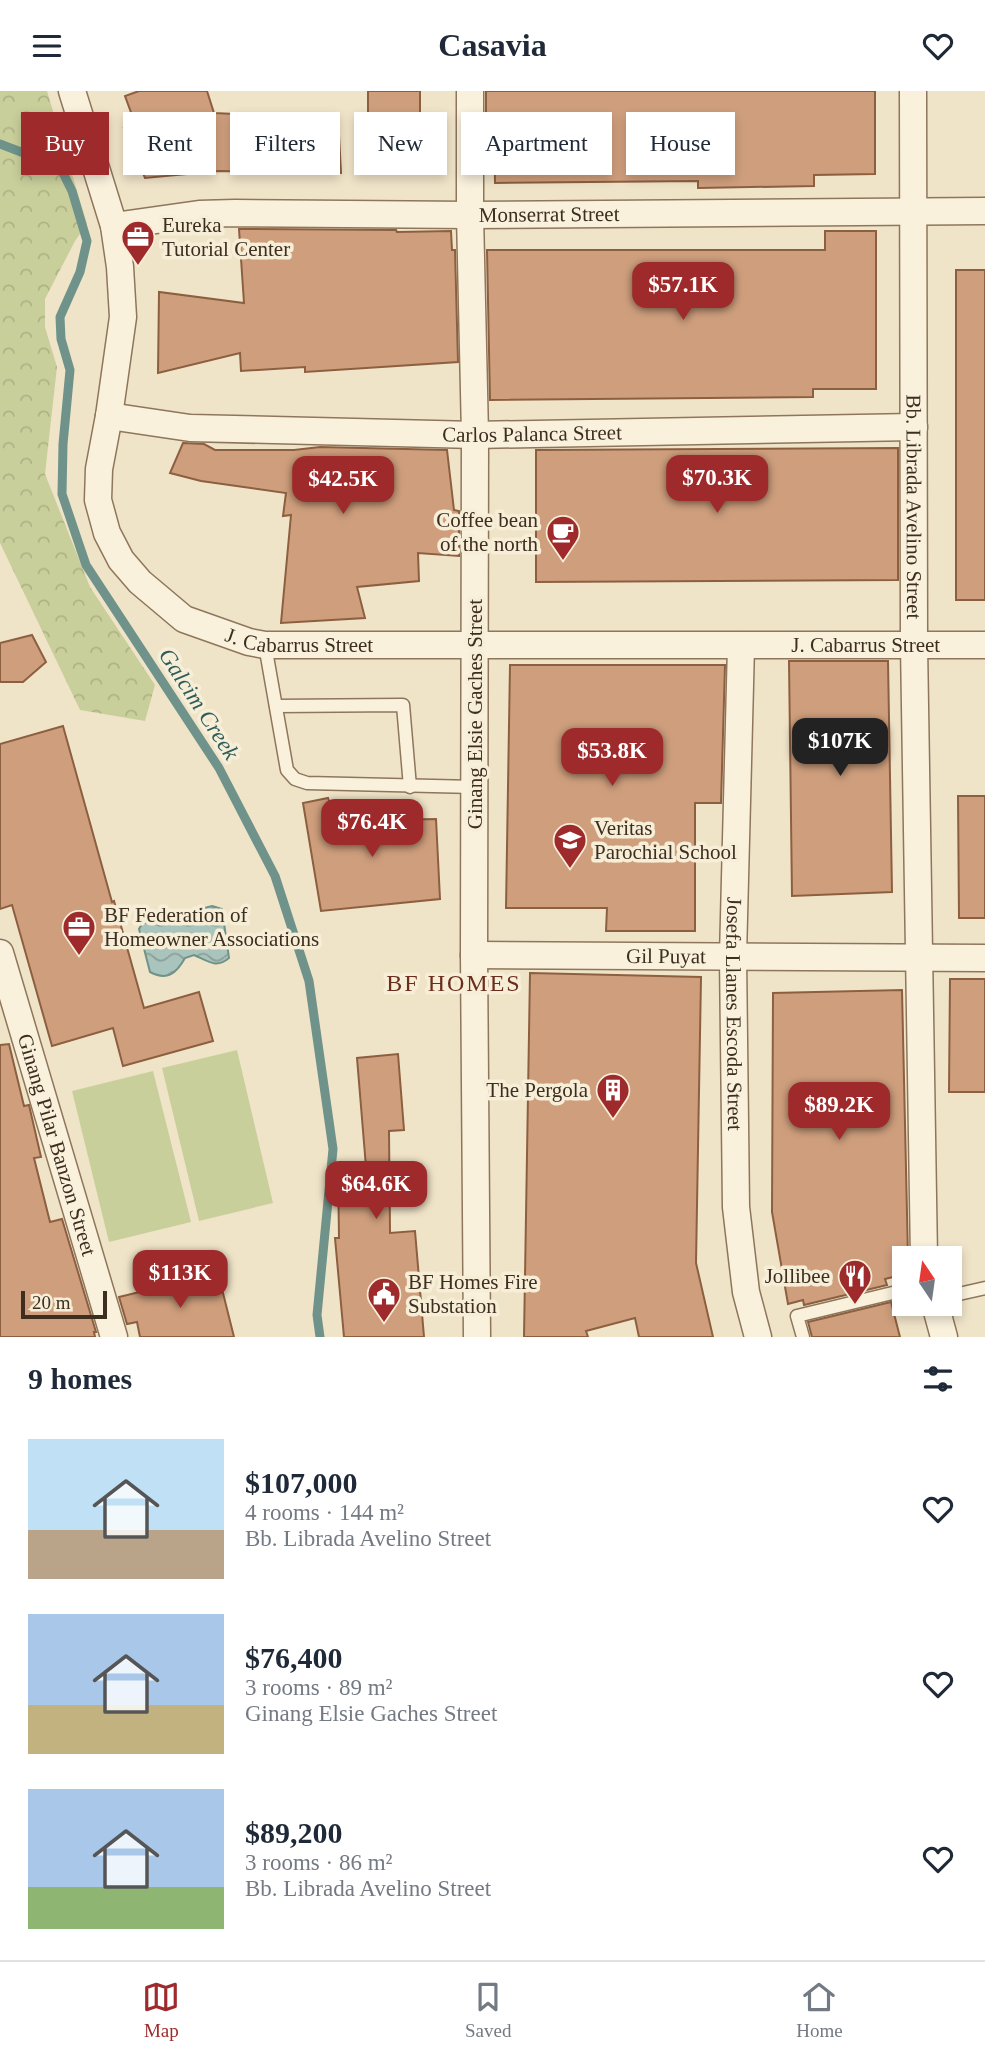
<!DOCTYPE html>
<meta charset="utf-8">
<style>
body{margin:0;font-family:Georgia,serif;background:#f2f2f3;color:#1f2937;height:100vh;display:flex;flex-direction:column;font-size:26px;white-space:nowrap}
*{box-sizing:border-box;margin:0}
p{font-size:23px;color:#747a83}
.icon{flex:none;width:38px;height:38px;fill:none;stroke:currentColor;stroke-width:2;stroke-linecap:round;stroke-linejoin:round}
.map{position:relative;height:1246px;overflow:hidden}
.sheet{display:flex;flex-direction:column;background:#fff;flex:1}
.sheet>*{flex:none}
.top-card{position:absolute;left:21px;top:21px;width:943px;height:63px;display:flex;gap:14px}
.needle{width:46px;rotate:347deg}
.buttons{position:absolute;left:892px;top:1155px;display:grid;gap:14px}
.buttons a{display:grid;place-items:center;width:70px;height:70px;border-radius:0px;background:#fff;box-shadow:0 4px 10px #0003;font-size:35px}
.scale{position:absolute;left:21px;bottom:18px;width:86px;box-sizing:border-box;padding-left:7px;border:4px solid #3d2e20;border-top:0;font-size:19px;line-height:24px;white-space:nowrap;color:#3d2e20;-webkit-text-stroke:5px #f7eed8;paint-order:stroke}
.price{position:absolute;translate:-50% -60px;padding:0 16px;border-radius:14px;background:#9e2a2b;color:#fff;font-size:23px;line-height:46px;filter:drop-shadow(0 2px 4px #0008)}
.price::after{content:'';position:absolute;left:50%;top:42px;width:21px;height:16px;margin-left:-10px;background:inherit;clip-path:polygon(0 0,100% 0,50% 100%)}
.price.active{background:#222;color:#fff}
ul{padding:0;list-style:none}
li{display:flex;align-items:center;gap:21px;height:175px;padding:0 28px}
li span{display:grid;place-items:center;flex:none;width:196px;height:140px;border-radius:0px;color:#555}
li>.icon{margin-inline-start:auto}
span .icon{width:84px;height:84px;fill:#fffc;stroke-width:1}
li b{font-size:30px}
h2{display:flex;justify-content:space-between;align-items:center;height:84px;padding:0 28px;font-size:30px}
.pill{padding:0 24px;border-radius:0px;background:#fff;box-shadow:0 4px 10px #0003;font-size:24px;line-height:63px}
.pill.active{background:#9e2a2b;color:#fff}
header{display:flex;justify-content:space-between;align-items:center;height:91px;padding:0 28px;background:#fff;font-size:32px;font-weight:600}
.dock{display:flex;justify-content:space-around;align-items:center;height:98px;border-top:2px solid #e0e1e3;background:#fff;font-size:19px;color:#747a83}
.dock a{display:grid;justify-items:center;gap:4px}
.dock .active{color:#9e2a2b}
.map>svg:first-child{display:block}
.forest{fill:url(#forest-crowns)}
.pitch{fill:#c9cf9b}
.water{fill:url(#water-waves);stroke:#6f938a;stroke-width:2}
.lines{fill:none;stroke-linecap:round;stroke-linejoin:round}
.stream{stroke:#6f938a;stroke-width:9}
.building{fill:#cf9f7d;stroke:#8d5f41;stroke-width:2}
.service-casing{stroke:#8d765c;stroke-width:15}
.minor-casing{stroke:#8d765c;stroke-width:29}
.service{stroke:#faf1dc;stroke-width:12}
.minor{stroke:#faf1dc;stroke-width:26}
.labels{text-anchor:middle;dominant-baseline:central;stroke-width:7;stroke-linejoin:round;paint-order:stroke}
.street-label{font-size:21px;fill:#3d2e20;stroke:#f7eed8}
.poi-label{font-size:21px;fill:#3d2e20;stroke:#f7eed8;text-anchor:start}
.water-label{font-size:23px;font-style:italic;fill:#2f5d5a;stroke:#f7eed8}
.quarter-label{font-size:24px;letter-spacing:2px;fill:#6b2e1e;stroke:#f7eed8}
</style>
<header><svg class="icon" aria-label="menu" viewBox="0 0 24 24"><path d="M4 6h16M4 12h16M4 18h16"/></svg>Casavia<svg class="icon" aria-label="heart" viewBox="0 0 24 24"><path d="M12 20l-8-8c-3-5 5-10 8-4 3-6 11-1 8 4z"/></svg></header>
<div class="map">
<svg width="985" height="1246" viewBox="0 0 985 1246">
<defs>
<pattern id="forest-crowns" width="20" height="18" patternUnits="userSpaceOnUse" patternTransform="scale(1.75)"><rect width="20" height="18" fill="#c9cf9b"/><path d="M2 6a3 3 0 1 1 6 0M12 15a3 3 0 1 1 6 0" fill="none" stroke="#aeb285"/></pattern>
<pattern id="water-waves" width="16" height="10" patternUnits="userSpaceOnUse" patternTransform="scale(1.75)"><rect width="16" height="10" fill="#a9c4bc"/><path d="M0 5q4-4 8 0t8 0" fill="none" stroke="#8ba098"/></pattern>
</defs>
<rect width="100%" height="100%" fill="#f0e4c8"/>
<polygon class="forest" points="0,0 47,0 87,133 75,150 45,208 45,236 57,276 45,383 90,496 155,594 145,630 80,619 0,452"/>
<g class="pitch">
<polygon points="237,959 273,1112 199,1130 162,977"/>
<polygon points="153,980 191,1131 109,1151 72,1000"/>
</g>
<path class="water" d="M212,815L222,818L229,867C216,878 208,870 194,864L185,867C176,883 167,890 150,881L139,838L142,833Z"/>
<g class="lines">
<polyline class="stream" points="0,53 60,76 72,100 87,150 80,181 60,226 61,248 70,279 63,353 62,403 86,474 219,677 275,785 309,890 333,1058 317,1224 320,1246"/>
</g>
<g class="building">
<polygon points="139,0 207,0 214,22 302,26 338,25 341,82 219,80 145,87 124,37 136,35 125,5"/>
<rect x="368" y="0" width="52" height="39"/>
<polygon points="486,0 875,0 875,83 814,84 814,95 698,97 698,90 495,92 494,23 486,23"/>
<polygon points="239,138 396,139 397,141 451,140 452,159 455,159 458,271 305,281 305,276 241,280 240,262 158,282 159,201 244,212"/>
<polygon points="825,140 876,140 876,298 813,298 813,306 490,309 487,159 825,159"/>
<rect x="956" y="179" width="29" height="330"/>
<polygon points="183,352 204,353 215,359 294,359 320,356 447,359 454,419 459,420 459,465 418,462 419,490 357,496 365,527 281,532 291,424 283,425 286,402 201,390 170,382"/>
<polygon points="898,357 898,489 536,491 536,359"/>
<polygon points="32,544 46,571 23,591 0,591 0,552"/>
<polygon points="789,570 888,570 892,801 792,805"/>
<polygon points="510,574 725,574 721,712 695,712 695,840 606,840 607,817 506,817"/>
<polygon points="63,635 112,811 114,810 144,917 199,901 213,950 123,975 113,937 52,955 12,814 0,818 0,653"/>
<polygon points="958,705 985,705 985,827 959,827"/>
<polygon points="328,707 336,730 436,728 440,808 321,820 303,712"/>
<polygon points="530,882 701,886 696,1172 713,1246 639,1246 635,1227 586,1240 588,1246 524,1246"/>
<polygon points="950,888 985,888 985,1001 949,1001"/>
<polygon points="902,899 908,1167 905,1167 905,1183 885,1188 887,1194 804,1214 803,1209 788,1213 772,1121 773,902"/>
<polygon points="9,953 24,1015 29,1014 41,1066 34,1067 50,1131 62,1128 96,1241 94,1241 95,1246 0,1246 0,954"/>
<polygon points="398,963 404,1039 389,1040 390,1142 415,1140 424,1246 344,1246 335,1147 339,1147 338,1076 366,1076 357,967"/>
<polygon points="218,1182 234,1246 140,1246 137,1231 127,1233 119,1206"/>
<polygon points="891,1211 900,1246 812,1246 808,1231"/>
</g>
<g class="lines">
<defs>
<g id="service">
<polyline points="265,554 287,679 295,688 307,692 475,696"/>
<polyline points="276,615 403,614 410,696"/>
<polyline points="950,1205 985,1197"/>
<polyline points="803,1246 797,1225 905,1199"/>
</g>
<g id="minor">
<path id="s1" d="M72,0L114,135L120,176L123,226L109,325L99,378L98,409L107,442L121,469L140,491L184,528L249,551L265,554H985"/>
<polyline points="470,0 470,124 475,344 474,864 477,1246"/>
<path id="s2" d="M913,0L914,554L924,1167"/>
<path id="s3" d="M114,135L199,123L235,122L470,124L985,120"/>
<path id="s4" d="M109,325L190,337L475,344L914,336"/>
<path id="s5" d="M741,555L733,865L736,1116L746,1201L758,1246"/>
<path id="s6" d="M0,862L114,1246"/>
<path id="s7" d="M474,864L985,867"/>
<polyline points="935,1213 944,1246"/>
</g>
</defs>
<use href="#service" class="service-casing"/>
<use href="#minor" class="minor-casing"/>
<use href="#service" class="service"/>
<use href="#minor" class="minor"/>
</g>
<defs>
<symbol id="office-pin" viewBox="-11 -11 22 30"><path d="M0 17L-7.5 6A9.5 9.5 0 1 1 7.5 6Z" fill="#9e2a2b" stroke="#f7eed8"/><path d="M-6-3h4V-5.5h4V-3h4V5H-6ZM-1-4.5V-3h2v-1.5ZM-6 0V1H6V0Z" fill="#fff"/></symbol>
<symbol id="cafe-pin" viewBox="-11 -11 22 30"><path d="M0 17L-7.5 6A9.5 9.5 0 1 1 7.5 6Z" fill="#9e2a2b" stroke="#f7eed8"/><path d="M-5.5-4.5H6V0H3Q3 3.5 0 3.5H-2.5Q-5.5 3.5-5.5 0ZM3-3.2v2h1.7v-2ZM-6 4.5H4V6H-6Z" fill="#fff"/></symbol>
<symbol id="school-pin" viewBox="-11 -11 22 30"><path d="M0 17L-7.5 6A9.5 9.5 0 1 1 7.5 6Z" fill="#9e2a2b" stroke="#f7eed8"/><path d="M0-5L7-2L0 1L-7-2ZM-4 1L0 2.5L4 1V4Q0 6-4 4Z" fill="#fff"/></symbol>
<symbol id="building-pin" viewBox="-11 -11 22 30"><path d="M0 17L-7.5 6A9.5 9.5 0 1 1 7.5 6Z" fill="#9e2a2b" stroke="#f7eed8"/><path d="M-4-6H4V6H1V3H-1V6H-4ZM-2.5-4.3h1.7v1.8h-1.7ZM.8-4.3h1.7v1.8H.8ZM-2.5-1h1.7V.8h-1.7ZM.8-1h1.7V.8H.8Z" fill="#fff"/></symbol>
<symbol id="restaurant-pin" viewBox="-11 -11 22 30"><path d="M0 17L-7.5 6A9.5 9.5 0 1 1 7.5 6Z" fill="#9e2a2b" stroke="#f7eed8"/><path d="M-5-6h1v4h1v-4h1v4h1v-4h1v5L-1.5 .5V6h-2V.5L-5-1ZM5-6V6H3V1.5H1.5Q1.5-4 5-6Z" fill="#fff"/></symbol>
<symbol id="civic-pin" viewBox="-11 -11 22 30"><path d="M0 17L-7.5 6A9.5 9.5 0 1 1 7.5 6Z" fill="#9e2a2b" stroke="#f7eed8"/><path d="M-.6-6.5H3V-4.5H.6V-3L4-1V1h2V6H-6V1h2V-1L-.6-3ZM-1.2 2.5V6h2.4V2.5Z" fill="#fff"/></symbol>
</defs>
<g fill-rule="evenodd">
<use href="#office-pin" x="119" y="127" width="38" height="52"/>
<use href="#cafe-pin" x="544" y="422" width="38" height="52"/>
<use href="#school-pin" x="551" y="730" width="38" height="52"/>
<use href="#office-pin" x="60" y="817" width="38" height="52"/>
<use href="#building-pin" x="594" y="980" width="38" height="52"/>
<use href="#restaurant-pin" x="836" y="1166" width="38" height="52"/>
<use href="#civic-pin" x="365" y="1184" width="38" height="52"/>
</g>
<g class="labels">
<g class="street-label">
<text stroke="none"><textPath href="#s3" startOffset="436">Monserrat Street</textPath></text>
<text stroke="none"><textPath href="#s4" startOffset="424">Carlos Palanca Street</textPath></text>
<text stroke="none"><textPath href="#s2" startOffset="416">Bb. Librada Avelino Street</textPath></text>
<text stroke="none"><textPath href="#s1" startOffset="688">J. Cabarrus Street</textPath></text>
<text stroke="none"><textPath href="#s1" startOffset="1255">J. Cabarrus Street</textPath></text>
<text transform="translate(475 623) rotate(-90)">Ginang Elsie Gaches Street</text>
<text stroke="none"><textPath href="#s7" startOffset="192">Gil Puyat</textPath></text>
<text stroke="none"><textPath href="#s5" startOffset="368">Josefa Llanes Escoda Street</textPath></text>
<text stroke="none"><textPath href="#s6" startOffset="200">Ginang Pilar Banzon Street</textPath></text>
</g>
<g class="poi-label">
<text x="162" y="134">Eureka<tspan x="162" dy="24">Tutorial Center</tspan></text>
<text x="538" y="429" text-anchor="end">Coffee bean<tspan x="538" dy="24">of the north</tspan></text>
<text x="594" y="737">Veritas<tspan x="594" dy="24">Parochial School</tspan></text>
<text x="104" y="824">BF Federation of<tspan x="104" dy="24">Homeowner Associations</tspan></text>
<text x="588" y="999" text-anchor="end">The Pergola</text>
<text x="830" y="1185" text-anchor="end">Jollibee</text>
<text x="408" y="1191">BF Homes Fire<tspan x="408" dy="24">Substation</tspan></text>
</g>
<g class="water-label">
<text transform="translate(199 613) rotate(57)">Galcim Creek</text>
</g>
<g class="quarter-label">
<text x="454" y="892">BF HOMES</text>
</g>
</g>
</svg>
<div class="buttons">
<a><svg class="needle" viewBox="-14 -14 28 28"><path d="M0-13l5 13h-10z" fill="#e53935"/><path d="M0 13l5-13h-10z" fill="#747a83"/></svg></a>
</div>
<div class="scale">20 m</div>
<b class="price" style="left:683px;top:231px">$57.1K</b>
<b class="price" style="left:717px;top:424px">$70.3K</b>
<b class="price" style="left:343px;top:425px">$42.5K</b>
<b class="price active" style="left:840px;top:687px">$107K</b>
<b class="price" style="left:612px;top:697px">$53.8K</b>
<b class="price" style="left:372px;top:768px">$76.4K</b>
<b class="price" style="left:839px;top:1051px">$89.2K</b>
<b class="price" style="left:376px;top:1130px">$64.6K</b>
<b class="price" style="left:180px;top:1219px">$113K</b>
<div class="top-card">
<a class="pill active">Buy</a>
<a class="pill">Rent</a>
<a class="pill">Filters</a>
<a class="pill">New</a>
<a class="pill">Apartment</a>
<a class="pill">House</a>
</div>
</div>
<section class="sheet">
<h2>9 homes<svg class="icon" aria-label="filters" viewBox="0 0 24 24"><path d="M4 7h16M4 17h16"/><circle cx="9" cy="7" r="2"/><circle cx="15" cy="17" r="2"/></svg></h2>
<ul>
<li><span style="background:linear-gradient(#bfe0f5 65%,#b9a48a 0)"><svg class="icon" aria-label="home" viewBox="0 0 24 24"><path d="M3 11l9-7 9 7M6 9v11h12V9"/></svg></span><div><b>$107,000</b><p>4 rooms · 144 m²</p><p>Bb. Librada Avelino Street</p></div><svg class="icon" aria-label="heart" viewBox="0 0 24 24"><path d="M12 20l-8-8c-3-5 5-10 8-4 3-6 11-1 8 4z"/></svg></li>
<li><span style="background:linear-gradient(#a9c7e8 65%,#c2b280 0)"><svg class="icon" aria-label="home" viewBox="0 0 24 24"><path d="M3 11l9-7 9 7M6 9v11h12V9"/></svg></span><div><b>$76,400</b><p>3 rooms · 89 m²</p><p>Ginang Elsie Gaches Street</p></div><svg class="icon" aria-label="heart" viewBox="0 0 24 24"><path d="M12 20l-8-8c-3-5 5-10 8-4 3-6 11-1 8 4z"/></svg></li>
<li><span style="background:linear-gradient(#a9c7e8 70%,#8fb573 0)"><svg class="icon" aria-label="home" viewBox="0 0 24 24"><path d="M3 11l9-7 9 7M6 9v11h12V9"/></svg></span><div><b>$89,200</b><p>3 rooms · 86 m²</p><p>Bb. Librada Avelino Street</p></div><svg class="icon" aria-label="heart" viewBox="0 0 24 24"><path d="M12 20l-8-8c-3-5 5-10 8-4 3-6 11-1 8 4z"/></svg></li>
</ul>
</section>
<nav class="dock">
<a class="active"><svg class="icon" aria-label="map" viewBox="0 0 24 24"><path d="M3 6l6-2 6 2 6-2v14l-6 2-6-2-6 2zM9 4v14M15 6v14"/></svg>Map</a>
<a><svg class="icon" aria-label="saved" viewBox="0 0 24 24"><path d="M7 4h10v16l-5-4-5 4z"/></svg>Saved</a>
<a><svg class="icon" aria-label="home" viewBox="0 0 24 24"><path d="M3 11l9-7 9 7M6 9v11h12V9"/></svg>Home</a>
</nav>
